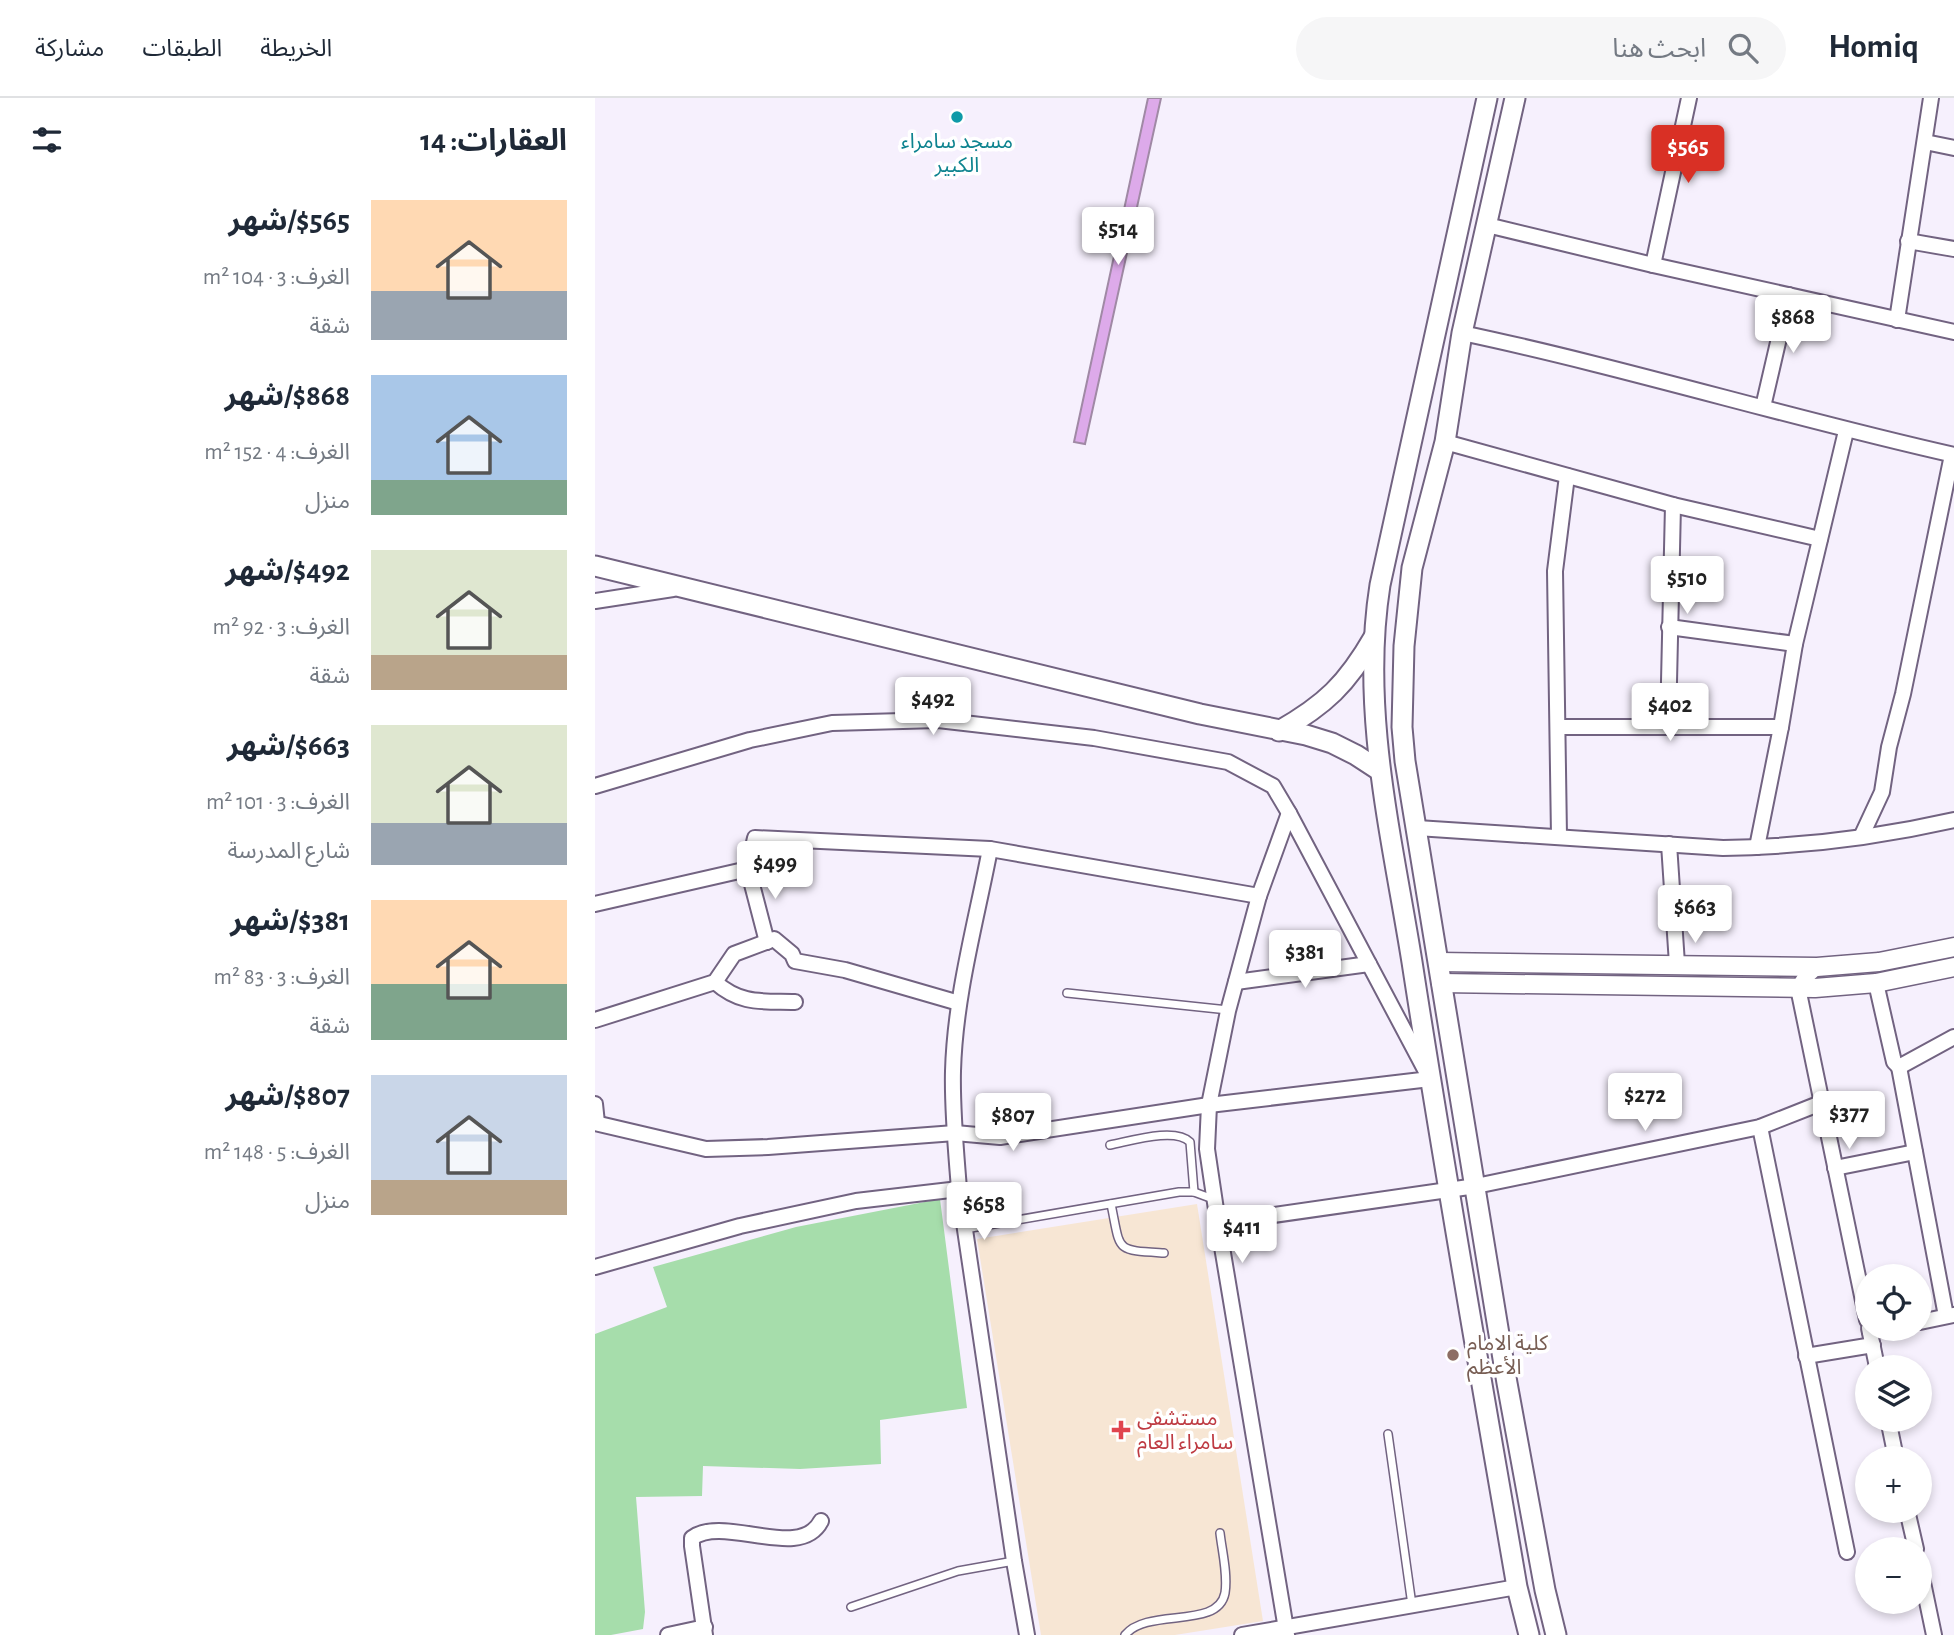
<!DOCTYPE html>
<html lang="ar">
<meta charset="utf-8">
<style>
body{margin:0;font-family:"Alegreya Sans","Noto Sans Arabic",sans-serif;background:#f6f6f7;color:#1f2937;direction:rtl;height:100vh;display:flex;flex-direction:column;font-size:26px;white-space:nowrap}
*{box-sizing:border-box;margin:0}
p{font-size:23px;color:#747a83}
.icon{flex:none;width:38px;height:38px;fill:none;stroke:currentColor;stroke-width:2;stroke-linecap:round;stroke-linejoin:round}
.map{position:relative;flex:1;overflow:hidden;direction:ltr}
.panel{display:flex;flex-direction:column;background:#fff;width:595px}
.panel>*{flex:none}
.fabs{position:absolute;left:1260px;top:1166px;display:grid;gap:14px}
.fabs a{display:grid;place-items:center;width:77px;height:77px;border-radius:50%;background:#fff;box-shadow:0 4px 10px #0003;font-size:35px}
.price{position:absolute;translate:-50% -60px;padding:0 16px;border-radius:7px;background:#fff;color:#222;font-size:23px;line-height:46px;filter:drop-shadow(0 2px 4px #0008)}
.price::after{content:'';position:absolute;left:50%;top:42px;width:21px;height:16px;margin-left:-10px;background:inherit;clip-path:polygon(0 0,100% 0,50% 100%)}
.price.active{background:#d93025;color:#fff}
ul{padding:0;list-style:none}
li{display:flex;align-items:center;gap:21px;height:175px;padding:0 28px}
li span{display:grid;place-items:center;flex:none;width:196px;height:140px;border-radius:0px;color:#555}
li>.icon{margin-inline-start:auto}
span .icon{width:84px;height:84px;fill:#fffc;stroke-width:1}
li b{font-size:30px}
h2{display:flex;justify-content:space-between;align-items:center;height:84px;padding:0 28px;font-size:30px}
header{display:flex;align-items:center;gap:42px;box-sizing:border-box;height:98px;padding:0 35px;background:#fff;border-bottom:2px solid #e0e1e3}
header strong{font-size:33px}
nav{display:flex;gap:38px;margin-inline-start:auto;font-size:24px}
.search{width:490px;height:63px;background:#f6f6f7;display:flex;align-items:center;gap:18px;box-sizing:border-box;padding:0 24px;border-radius:38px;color:#747a83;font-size:26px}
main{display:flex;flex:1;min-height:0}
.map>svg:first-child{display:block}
.medical{fill:#f7e6d4}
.green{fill:#a6ddab}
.building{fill:#ddaaea;stroke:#a089a5;stroke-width:2}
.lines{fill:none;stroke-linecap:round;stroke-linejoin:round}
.service-casing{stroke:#726381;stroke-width:10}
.minor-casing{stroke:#726381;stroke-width:18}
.tertiary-casing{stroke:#726381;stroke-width:21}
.secondary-casing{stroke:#726381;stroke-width:23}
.service{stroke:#fff;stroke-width:7}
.minor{stroke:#fff;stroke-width:14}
.tertiary{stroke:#fff;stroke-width:18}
.secondary{stroke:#fff;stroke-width:19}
.culture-dot{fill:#0f9aa8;stroke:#fff;stroke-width:2.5}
.education-dot{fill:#8d6e63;stroke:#fff;stroke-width:2.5}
.health-dot{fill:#e0444e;stroke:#fff;stroke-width:2.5}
.labels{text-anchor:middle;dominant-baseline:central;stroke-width:7;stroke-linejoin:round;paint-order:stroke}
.culture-label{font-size:21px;fill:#0d838f;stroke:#fff}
.education-label{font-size:21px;fill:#785e54;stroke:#fff;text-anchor:start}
.health-label{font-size:21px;fill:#be3a42;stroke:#fff;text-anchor:start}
</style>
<header>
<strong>Homiq</strong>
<div class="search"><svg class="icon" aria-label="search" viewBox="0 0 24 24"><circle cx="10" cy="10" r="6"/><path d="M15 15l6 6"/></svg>ابحث هنا</div>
<nav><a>الخريطة</a><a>الطبقات</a><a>مشاركة</a></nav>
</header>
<main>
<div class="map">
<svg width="1359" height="1537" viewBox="0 0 1359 1537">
<rect width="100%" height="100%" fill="#f6f0fd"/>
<polygon class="medical" points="602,1106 668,1523 580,1537 446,1537 382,1141"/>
<polygon class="green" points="345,1101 372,1310 285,1322 286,1366 205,1371 108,1368 107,1398 41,1399 50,1514 48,1531 16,1537 0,1537 0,1236 72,1209 58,1169 201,1129"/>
<polygon class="building" points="553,0 566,0 490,346 479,344"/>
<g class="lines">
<defs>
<g id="service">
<polyline points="472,895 633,912"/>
<path d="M515,1047C536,1043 580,1029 595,1044L599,1094"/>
<path d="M516,1106C526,1154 519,1152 569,1155"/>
<polyline points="370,1131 584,1094 599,1094 618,1101"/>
<polyline points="793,1336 817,1507"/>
<polyline points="256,1509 363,1473 419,1463"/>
<path d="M530,1537C553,1509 623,1532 630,1495C633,1476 627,1453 625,1435"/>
</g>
<g id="minor">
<polyline points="1330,44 1359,50"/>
<polyline points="892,127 1058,167 1359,234"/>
<polyline points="1313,143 1359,151"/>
<polyline points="1058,167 1094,0"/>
<polyline points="1302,222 1336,0"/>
<path d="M867,235C1032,270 1194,320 1359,357"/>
<polyline points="1168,309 1194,197"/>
<polyline points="850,344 1078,407 1225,441"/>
<polyline points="0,503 78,491"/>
<polyline points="1074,529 1200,546"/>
<polyline points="1073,628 1078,407"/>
<polyline points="963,629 1186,629"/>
<polyline points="0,688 155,642 237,625 343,622 499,640 633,664 678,688 694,715 835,981 614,1007 405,1039 360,1035 173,1049 111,1051 0,1025"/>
<path d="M822,730L1128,750C1205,749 1284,739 1359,722"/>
<polyline points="1267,737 1287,694 1294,649 1308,596 1357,357"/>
<polyline points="964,738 960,473 972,378"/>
<polyline points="1074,746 1082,866"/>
<polyline points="1162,749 1186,629 1200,546 1251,333"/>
<path d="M395,751C381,824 360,898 358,973C357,1012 361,1052 364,1091L419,1463L432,1537"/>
<polyline points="153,771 172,844"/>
<polyline points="664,798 633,913 614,1007 612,1051 623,1125 692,1537"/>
<polyline points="0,806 153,771 160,740 395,751 664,798 694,715"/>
<polyline points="1222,869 1208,882 1203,890 1272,1222"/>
<path d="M120,884C146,907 167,903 200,904"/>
<polyline points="641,884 774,866"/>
<polyline points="1281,885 1299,964 1304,969 1359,939"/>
<polyline points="0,922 120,884 139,856 179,841 197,856 200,863 250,872 364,905"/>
<polyline points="1304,969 1351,1218"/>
<polyline points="0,1006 2,1025"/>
<polyline points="1165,1029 1252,1454"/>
<polyline points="1240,1070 1320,1054"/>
<polyline points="623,1125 881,1088 1165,1029 1226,1005"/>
<polyline points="0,1169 145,1128 261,1103 364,1091"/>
<polyline points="1325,1224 1358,1217"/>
<polyline points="1274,1230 1282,1269"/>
<polyline points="1275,1234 1293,1230"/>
<polyline points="1211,1258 1278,1247"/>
<polyline points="1293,1321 1301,1360"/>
<polyline points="1312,1412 1321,1451"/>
<polyline points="1325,1470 1339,1537"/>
<polyline points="73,1537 110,1529"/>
<path d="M110,1537L97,1448V1440C129,1416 205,1464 226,1423"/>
<polyline points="647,1537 922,1489"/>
</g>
<g id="tertiary">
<polyline points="843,864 1222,869 1284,864 1359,849"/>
<polyline points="846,885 1220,890 1281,885 1359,869"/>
</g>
<g id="secondary">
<path d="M892,0L785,487C765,613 797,739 817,864C849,1072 886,1280 922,1489L934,1537"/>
<polyline points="920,0 867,235 850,344 817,470 809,548 807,629 810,663 912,1285 950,1492 961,1537"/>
<polyline points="0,468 605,616 711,637 737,645 761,657 784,672"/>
<path d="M684,633C730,607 752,586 779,539"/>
</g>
</defs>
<use href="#service" class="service-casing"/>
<use href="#minor" class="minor-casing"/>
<use href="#tertiary" class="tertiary-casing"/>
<use href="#secondary" class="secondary-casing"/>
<use href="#service" class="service"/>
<use href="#minor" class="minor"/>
<use href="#tertiary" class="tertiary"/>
<use href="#secondary" class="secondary"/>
</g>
<circle class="culture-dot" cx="362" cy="19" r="7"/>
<circle class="education-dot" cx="858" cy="1257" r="7"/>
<path class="health-dot" d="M522.5 1321.5h7v7h7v7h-7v7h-7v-7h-7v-7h7z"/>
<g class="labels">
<g class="culture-label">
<text x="362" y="43">مسجد سامراء<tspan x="362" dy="24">الكبير</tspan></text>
</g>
<g class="education-label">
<text x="872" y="1245">كلية الامام<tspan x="872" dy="24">الأعظم</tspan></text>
</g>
<g class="health-label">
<text x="542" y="1320">مستشفى<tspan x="542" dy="24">سامراء العام</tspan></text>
</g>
</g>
</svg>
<div class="fabs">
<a><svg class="icon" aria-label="locate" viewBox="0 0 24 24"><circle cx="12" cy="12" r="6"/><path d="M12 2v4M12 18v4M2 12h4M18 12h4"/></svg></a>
<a><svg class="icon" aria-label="layers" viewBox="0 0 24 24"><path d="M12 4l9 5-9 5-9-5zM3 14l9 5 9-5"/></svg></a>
<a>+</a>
<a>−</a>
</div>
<b class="price active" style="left:1093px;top:87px">$565</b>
<b class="price" style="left:523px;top:169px">$514</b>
<b class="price" style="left:1198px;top:257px">$868</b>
<b class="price" style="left:1092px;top:518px">$510</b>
<b class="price" style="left:338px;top:639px">$492</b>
<b class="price" style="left:1075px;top:645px">$402</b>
<b class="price" style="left:180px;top:803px">$499</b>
<b class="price" style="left:1100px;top:847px">$663</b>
<b class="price" style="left:710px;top:892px">$381</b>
<b class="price" style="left:1050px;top:1035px">$272</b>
<b class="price" style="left:1254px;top:1053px">$377</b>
<b class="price" style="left:418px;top:1055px">$807</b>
<b class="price" style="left:389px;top:1144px">$658</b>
<b class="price" style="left:647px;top:1167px">$411</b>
</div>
<section class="panel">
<h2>العقارات: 14<svg class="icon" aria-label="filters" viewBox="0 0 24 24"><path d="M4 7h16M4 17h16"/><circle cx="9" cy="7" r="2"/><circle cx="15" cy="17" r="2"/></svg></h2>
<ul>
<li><span style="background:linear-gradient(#ffd9b3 65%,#9aa5b1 0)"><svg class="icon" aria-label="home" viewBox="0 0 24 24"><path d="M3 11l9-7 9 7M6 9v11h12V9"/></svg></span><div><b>$565/شهر</b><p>الغرف: 3 · 104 m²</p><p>شقة</p></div></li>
<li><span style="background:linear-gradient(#a9c7e8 75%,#7fa58c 0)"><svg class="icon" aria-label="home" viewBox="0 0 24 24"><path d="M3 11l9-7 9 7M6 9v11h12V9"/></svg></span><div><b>$868/شهر</b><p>الغرف: 4 · 152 m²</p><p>منزل</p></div></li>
<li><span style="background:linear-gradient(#dfe7d0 75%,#b9a48a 0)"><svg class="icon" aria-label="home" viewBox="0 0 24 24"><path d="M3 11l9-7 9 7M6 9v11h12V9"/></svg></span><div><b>$492/شهر</b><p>الغرف: 3 · 92 m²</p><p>شقة</p></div></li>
<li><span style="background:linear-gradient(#dfe7d0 70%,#9aa5b1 0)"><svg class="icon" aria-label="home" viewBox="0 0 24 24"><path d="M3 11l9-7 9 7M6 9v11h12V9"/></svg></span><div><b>$663/شهر</b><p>الغرف: 3 · 101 m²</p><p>شارع المدرسة</p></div></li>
<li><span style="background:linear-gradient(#ffd9b3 60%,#7fa58c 0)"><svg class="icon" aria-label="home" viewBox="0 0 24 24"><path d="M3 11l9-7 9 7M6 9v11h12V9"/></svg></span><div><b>$381/شهر</b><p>الغرف: 3 · 83 m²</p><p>شقة</p></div></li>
<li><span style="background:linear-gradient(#c9d6e8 75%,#b9a48a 0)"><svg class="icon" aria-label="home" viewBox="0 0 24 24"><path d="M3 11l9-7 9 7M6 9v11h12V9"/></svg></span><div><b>$807/شهر</b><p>الغرف: 5 · 148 m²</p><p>منزل</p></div></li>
</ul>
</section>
</main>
